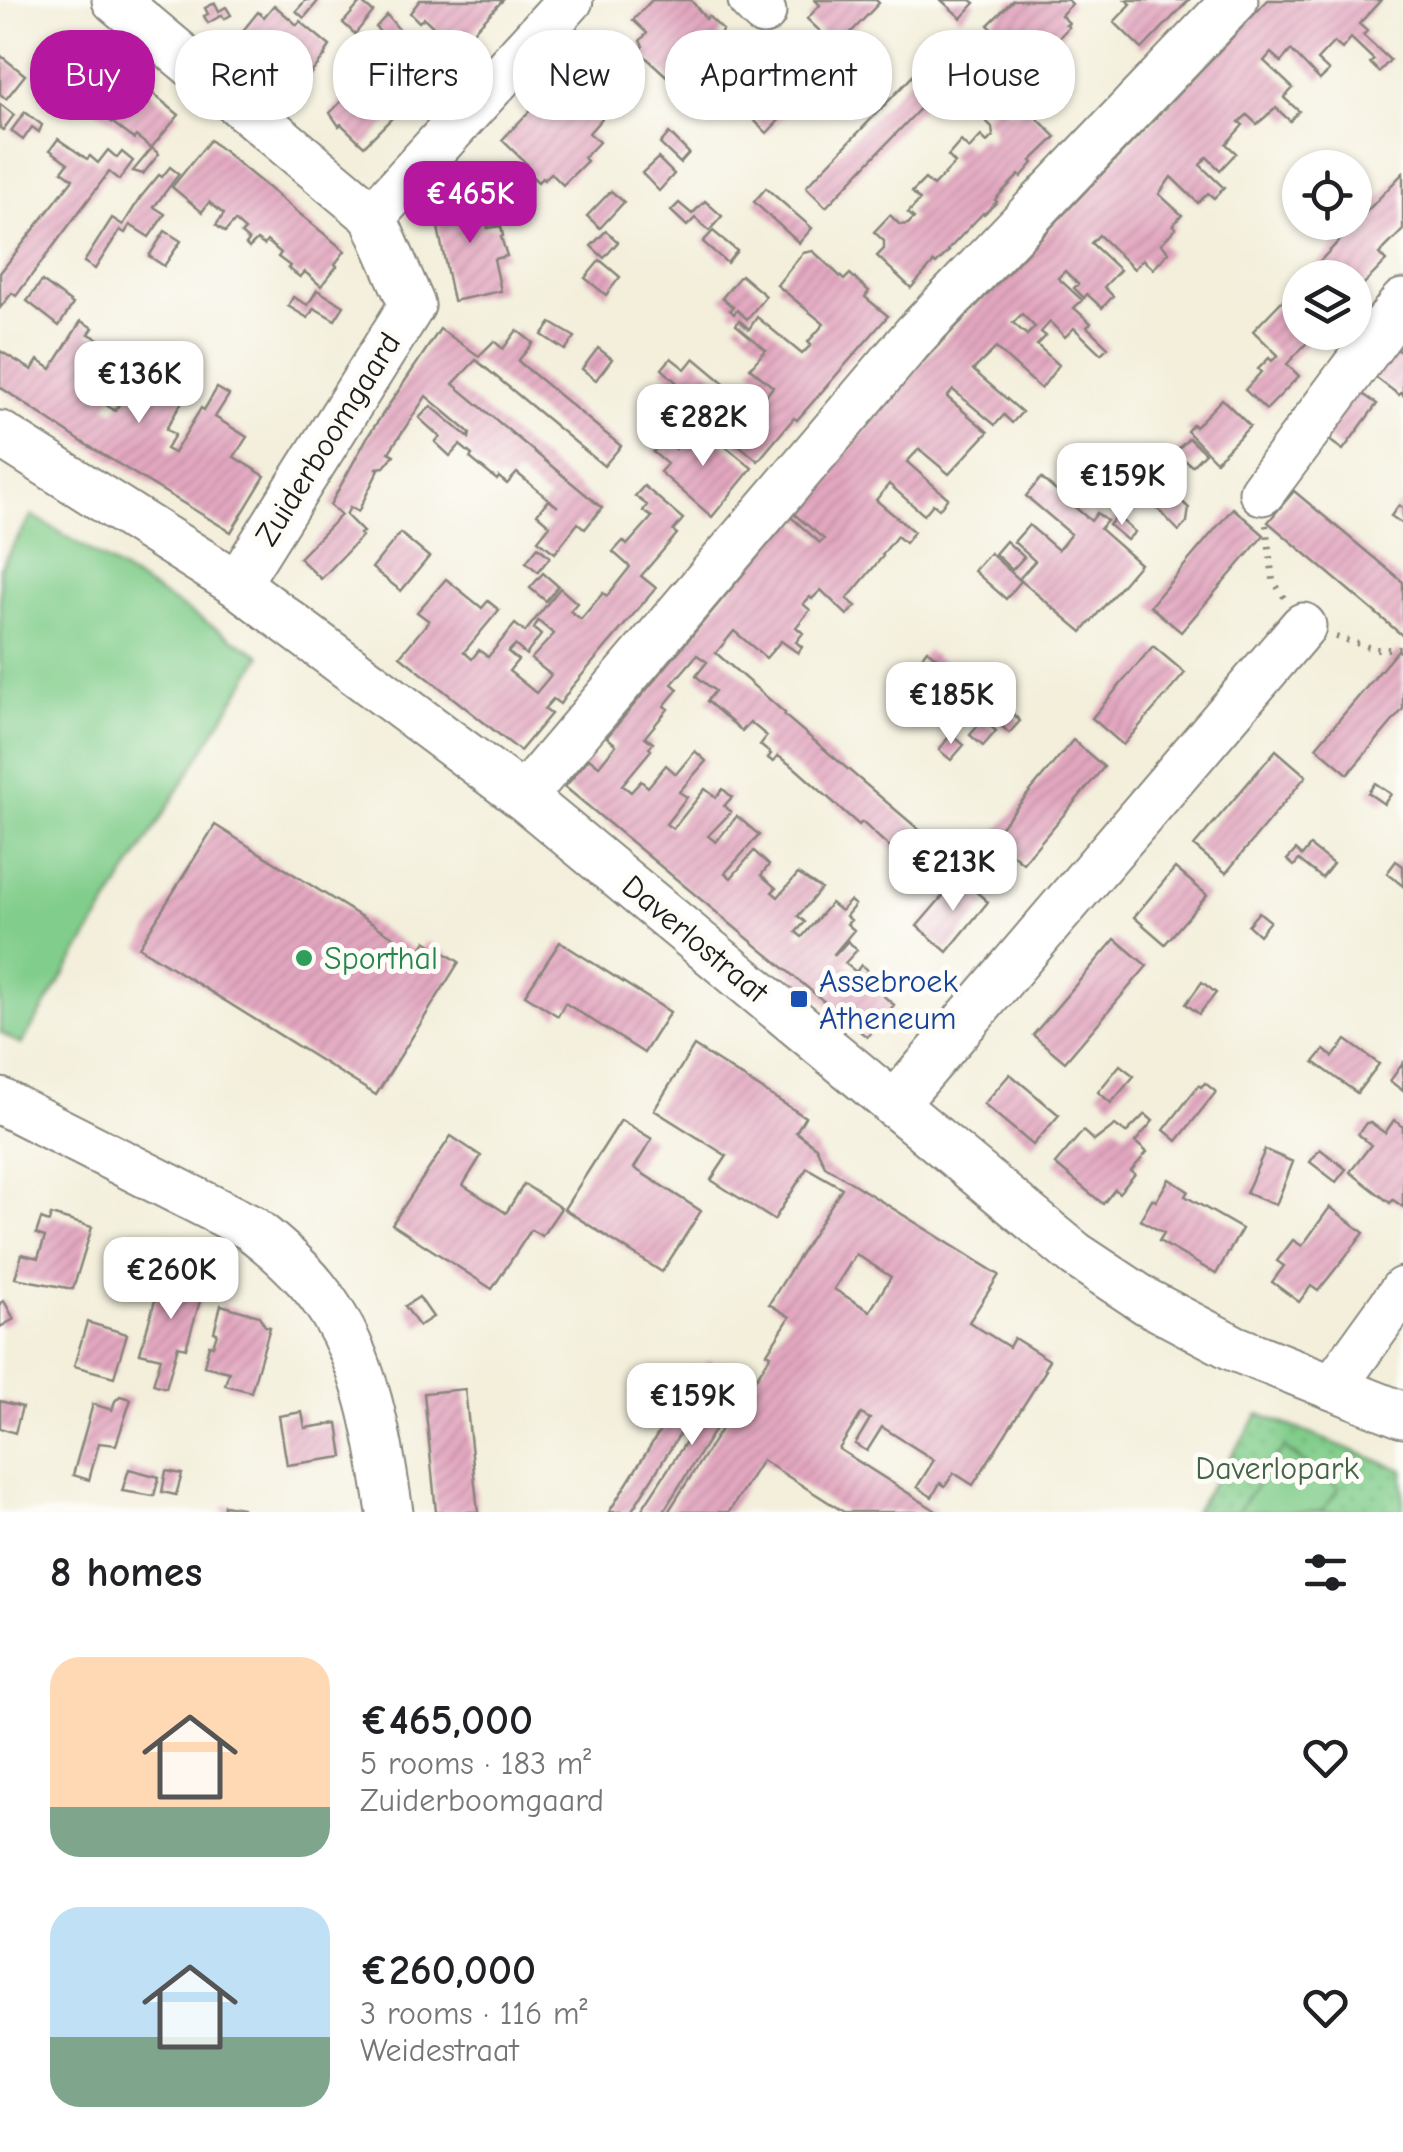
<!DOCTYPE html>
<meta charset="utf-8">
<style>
body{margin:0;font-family:"Comic Neue",sans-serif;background:#f2f2f2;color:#202124;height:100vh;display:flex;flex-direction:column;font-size:38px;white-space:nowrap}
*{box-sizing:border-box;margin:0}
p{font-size:32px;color:#757577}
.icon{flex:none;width:55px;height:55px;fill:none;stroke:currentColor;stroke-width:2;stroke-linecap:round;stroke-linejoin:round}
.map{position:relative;height:1512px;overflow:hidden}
.side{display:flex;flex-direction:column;background:#fff;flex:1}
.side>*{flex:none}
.guide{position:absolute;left:30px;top:30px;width:1345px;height:90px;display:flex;gap:20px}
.buttons{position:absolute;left:1282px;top:150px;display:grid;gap:20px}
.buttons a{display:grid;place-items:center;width:90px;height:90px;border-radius:50%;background:#fff;box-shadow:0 2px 8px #0004;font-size:50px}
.price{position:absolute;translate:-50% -85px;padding:0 22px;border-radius:20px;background:#fff;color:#222;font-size:32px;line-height:65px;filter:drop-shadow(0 2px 5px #0008)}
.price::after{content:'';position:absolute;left:50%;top:60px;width:30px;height:22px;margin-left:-15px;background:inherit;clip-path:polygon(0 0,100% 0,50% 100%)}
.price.selected{background:#b5179e;color:#fff}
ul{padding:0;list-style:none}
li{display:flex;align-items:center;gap:30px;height:250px;padding:0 50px}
li span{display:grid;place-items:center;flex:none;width:280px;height:200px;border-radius:30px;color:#555}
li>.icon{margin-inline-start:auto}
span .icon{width:120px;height:120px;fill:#fffc;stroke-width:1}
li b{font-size:42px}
h2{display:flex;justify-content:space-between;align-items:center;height:120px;padding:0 50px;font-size:42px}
.tag{padding:0 35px;border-radius:40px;background:#fff;box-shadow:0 2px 8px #0004;font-size:35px;line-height:90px}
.tag.selected{background:#b5179e;color:#fff}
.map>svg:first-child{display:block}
.grass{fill:url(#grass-dots);stroke:#4e7454;stroke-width:2.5}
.pitch{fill:#81cd8b;stroke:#4e7454;stroke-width:2.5}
.building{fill:url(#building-hatch);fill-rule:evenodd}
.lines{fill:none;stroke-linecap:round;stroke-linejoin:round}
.minor-casing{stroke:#88867c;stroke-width:49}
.path{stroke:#88867c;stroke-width:6;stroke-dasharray:2.5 8;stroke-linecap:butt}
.minor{stroke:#fff;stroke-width:45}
.leisure-dot{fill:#2e9e5b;stroke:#fdfcf7;stroke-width:4}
.transit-dot{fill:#1a4fb4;stroke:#fdfcf7;stroke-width:4}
.labels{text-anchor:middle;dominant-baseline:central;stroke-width:10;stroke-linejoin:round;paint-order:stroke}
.street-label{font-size:32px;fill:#1c1c1c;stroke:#fdfcf7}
.leisure-label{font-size:32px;fill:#27864d;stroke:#fdfcf7;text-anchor:start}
.transit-label{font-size:32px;fill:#164399;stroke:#fdfcf7;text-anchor:start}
.park-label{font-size:32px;fill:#446348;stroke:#fdfcf7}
</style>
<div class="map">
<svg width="1403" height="1512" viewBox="0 0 1403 1512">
<defs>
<pattern id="grass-dots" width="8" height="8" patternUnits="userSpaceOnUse" patternTransform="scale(2.5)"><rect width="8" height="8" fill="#81cd8b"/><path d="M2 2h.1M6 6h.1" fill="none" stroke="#6faf77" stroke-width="1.8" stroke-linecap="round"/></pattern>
<pattern id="building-hatch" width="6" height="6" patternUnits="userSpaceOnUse" patternTransform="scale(2.5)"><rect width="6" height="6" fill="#e3a7c0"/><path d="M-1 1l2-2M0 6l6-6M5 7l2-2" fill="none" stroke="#c28fa4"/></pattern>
</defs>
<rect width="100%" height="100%" fill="#fdfcf7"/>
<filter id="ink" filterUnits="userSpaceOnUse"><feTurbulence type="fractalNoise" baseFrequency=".01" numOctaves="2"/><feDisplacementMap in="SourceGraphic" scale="20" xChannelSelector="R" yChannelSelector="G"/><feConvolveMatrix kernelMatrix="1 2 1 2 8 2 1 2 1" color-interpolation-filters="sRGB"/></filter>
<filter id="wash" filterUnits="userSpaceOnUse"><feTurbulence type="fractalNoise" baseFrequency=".0048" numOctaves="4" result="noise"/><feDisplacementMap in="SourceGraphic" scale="40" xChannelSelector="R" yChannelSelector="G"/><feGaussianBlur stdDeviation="2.25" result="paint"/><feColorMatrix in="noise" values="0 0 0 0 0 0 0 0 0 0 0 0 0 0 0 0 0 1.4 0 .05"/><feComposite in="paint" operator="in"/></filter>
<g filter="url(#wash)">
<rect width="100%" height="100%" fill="#f3efdb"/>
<polygon class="grass" points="1259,1414 1403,1470 1403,1512 1194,1512"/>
<g class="pitch">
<polygon points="32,515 261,656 21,1045 0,1032 0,567"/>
<polygon points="1284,1448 1339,1488 1321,1512 1237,1512"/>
</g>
<g id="blocks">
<g class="building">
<polygon points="306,0 319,0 304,18 296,11"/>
<polygon points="420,0 503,0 467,38 456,28 446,39 424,18 419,22 410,13"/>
<polygon points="652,0 691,0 706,19 708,16 723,30 718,36 729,46 693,83 683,74 673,82 639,51 643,46 640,41 647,33 633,20"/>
<polygon points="815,0 876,0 879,3 837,47 807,19 820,5"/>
<polygon points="941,0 971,0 975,3 961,18"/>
<polygon points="1013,0 1068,0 1072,4 1061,15 1069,23 1066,25 1069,27 1044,53 1042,51 1040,53 1032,45 1021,57 988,25"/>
<polygon points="1126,0 1189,0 1142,49 1114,22 1131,4"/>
<path d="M1268,0H1381L1359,24L1367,31L1363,35L1390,60L1379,72L1370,63L1374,60L1351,38L1342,49L1334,42L1317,60L1329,71L1320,80L1291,50L1281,62L1271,53L1264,61L1293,88L1284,98L1299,111L1290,121L1276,108L1257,124L1247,115L1239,122L1243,125L1226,144L1236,153L1220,170L1207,157L1200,165L1224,188L1214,198L1208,193L1198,203L1171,177L1159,194L1182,215L1173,225L1176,228L1161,244L1169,252L1153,269L1143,259L1134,269L1099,235L1091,243L1120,270L1104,287L1113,296L1102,308L1087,294L1084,298L1074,288L1078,284L1065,271L1058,278L1082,300L1074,308L1091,323L1087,327L1108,347L1101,354L1074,328L1065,337L1050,322L1041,332L1046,336L1037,345L1059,365L1041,389L996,348L973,370L1022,412L1012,423L1004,415L995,425L953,390L947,397L988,432L949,474L919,449L907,462L948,498L939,509L933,504L924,515L889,484L876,500L914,532L905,543L897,536L882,555L883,556L847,599L856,606L847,615L821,590L812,599L810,597L803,604L810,610L796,627L803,633L796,642L802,647L798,653L781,641L766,658L734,631L716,653L785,713L784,715L930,839L908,864L862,822L859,825L795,768L778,756L773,762L768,758L771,754L760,745L767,736L750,722L742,731L707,701L715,691L696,676L707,662L697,655L672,684L678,689L664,706L668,709L645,737L653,743L649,748L651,750L622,785L631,792L641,781L648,787L666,765L676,774L695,751L706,761L679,792L687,797L666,824L673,829L705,789L716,797L723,789L732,797L724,806L731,812L708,836L716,842L737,816L759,835L725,873L731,878L754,851L769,865L761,875L776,888L772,892L778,897L798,874L821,889L798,916L805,922L796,932L802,937L831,903L841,911L850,901L855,905L846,916L851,920L847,924L854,930L834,954L835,955L848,941L857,950L845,963L856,972L861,965L867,970L862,977L894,1005L867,1037L565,787L589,758L599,766L616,745L607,737L791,517L820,543L824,539L794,514L810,494L915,370ZM1022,314L1035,327L1027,335L1013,323Z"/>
<polygon points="361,2 373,12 355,34 343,23"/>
<polygon points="215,3 219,11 226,7 231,15 224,19 222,15 208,23 204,16 208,14 205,8"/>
<polygon points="274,5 297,25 300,21 330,46 324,55 325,56 298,89 237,38 258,12 264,17"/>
<polygon points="387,15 405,37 391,47 376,27"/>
<polygon points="75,30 179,115 151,148 136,136 134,139 70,90 54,75 58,71 42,58 55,41 62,46"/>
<polygon points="951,36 971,55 826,207 806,187"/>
<polygon points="393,53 418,87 399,102 404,106 364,146 341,124 339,126 330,113 357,85 364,93 376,81 369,71"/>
<polygon points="0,55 25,75 6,99 0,94"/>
<polygon points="786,59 812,85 767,133 727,94 749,70 763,84"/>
<polygon points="561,78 603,117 589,133 599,142 584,158 587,161 563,185 551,173 544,180 542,178 538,182 523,168 527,164 502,140"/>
<polygon points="998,102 1008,112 1016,112 1023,104 1056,137 1031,161 1033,163 1021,177 1019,175 1001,193 995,200 997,202 984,214 983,213 948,250 949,251 936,264 934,262 911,288 877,256 884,249 884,241 874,232 890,215 900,225 908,224 914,218 908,213 920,200 912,192 925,179 933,186 955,163 948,156 961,141 969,149 981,136 987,142 993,136 992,127 983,118"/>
<polygon points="0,104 14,115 3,130 0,128"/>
<polygon points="25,112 42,125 39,132 32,127 23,140 11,131"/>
<polygon points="669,133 689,153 680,163 660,144"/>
<polygon points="58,139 87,159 90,156 98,163 108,150 117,158 122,152 133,161 119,180 109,172 16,296 12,293 0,308 0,273 73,179 62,171 68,163 50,150"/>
<polygon points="210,140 345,251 335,264 337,266 321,286 305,272 300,277 288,268 290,266 278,257 281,253 267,241 264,245 257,240 249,248 246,245 249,241 241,234 245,230 235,221 225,232 216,225 224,214 209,202 202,212 172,187"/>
<polygon points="152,148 159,154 143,174 133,171"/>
<polygon points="658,158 674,174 659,191 642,173"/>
<polygon points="170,167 179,174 154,207 165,214 149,237 130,225 125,233 120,230 95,269 84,262 112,218 123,225 140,198 159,175 162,177"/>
<polygon points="1403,173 1403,230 1379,254 1386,261 1355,293 1355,278 1304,278"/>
<polygon points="766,188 812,228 799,243 754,202"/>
<polygon points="611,191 624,202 600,228 587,216"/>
<polygon points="489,192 493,207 484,209 488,228 501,226 503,236 501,237 507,256 494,259 501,291 453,301 433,203"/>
<polygon points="705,201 722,216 709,231 695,218 687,226 671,211 679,203 692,214"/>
<polygon points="165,231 181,241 164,266 149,256"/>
<polygon points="606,231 618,242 604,258 591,246"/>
<polygon points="713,231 737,251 727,263 703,242"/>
<polygon points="813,251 844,280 850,274 869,291 865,297 888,316 797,420 794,418 758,461 700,412 704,408 662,369 671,358 685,369 694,358 736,393 743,385 761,402 773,387 750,368 766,350 736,325 739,320 749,329 757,317 802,354 811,345 808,342 824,324 777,285 803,253"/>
<polygon points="600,260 620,277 606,295 585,278"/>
<polygon points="741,275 766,296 747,319 737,310 734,314 730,310 733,307 722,298"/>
<polygon points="42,281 73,304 59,326 27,301"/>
<polygon points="1300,282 1300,332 1317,332 1287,364 1299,376 1266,410 1245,390 1261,372 1258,369 1269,358 1272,361 1278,355 1253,331"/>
<polygon points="317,290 344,306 335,320 314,308 308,318 288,306 293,297 308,305"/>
<polygon points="81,321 93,328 89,334 127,354 110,380 119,386 106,405 115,411 145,363 159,372 148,389 158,395 164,385 174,391 176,388 186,395 166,429 175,435 166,449 174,453 201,408 204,410 217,388 229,395 215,417 247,437 234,457 265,476 231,532 82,442 0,387 0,351 32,370 38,360 51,369"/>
<polygon points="551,323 575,337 565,350 542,335"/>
<polygon points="440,329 479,356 494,341 503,349 517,330 533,343 518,361 621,446 604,466 476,360 453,384 602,508 585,529 578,523 555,553 538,540 550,525 537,514 548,500 558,507 517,473 507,484 499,477 497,480 470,458 472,455 460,445 450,456 435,442 440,437 419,418 431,406 469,438 470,433 426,396 389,452 394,455 384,467 376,468 379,469 358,512 350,507 346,515 363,532 360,534 362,536 321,579 299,558 341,515 330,505 368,436"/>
<polygon points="1387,342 1403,354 1403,395 1401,393 1399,395 1366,370"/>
<polygon points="598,348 612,359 596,380 582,369"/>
<polygon points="1353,387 1377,404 1343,450 1318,432"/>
<polygon points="1222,399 1250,426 1216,461 1187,431 1193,424 1195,427"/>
<polygon points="697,423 752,468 712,517 660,472 667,464 653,452 664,439 676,449"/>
<polygon points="1189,438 1205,453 1192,466 1175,452"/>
<polygon points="1041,478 1091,521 1097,513 1107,521 1100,529 1140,564 1082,632 1019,579 1035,561 1014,542 1029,525 1058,550 1071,534 1026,496"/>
<polygon points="1114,484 1124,493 1112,507 1102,498"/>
<path d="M644,486L683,519L673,531L677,534L641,576L656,588L571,688L560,704L553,699L544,709L551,714L520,751L400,656L429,621L417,612L446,579L482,608L488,601L499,610L464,652L472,659L479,650L488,657L515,624L525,632L560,588L577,603L570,611L581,619L603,593L607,596L630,567L613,552L623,541L627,545L652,517L643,511L647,505L635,496ZM538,621L554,634L531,659L551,675L536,693L509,671L518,660L508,652L515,645L526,655L541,635L534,629Z"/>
<polygon points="1167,488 1189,508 1187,522 1179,531 1152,503"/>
<polygon points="1294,491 1403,582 1403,636 1268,522"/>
<polygon points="1399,505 1403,508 1403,524 1391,516"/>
<polygon points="1233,508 1264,535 1181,632 1150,606"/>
<polygon points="1117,516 1135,532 1127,540 1109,525"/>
<polygon points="400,533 429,557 401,591 372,568"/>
<polygon points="1006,541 1024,557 1012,570 995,554"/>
<polygon points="538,547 550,557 538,572 526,562"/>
<polygon points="990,553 1021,581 1006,599 974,571"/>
<polygon points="543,573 558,586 546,601 530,588"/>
<polygon points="1153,646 1185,673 1123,745 1092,718"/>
<polygon points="927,650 946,665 937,676 919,660"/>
<polygon points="1398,650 1403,654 1403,709 1348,774 1316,747"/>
<polygon points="1008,709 1020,721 1009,733 996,721"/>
<polygon points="983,720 996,731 983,746 970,735"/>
<polygon points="951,734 964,745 951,760 939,750"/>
<polygon points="1073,740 1104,767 1023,863 992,837"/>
<polygon points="1276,750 1306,776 1226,873 1194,846"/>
<polygon points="1375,783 1391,794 1384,804 1368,793"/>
<polygon points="215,825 419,953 426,941 459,962 376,1095 139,947"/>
<polygon points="933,845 944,854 934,867 923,858"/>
<polygon points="1310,846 1333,864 1322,878 1299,860 1294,866 1287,860 1296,850 1302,856"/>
<polygon points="1396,861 1403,866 1403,886 1387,873"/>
<polygon points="1175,868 1207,895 1165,944 1134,917"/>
<polygon points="959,877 988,902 947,952 917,926"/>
<polygon points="1259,912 1270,921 1259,935 1248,925"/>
<polygon points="1115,939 1147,966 1065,1062 1033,1035"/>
<polygon points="560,942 670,1012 644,1053 565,1003 558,1016 525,995"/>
<polygon points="1202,982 1216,993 1199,1014 1186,1004"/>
<polygon points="1346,1040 1379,1064 1357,1093 1314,1062 1324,1050 1333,1057"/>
<path d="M694,1046L805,1117L796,1132L816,1147L825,1166L999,1275L969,1322L1009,1347L1014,1338L1049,1360L1044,1369L1046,1370L973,1485L954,1473L945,1486L940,1483L932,1497L917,1487L934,1460L882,1427L867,1451L855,1444L870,1419L861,1414L839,1449L938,1512H844L762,1460L729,1512H668L746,1390L748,1391L771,1355L767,1353L790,1317L769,1304L842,1188L807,1168L774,1220L711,1180L727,1156L654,1110ZM856,1254L891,1277L870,1311L834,1289Z"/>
<polygon points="1403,1063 1403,1091 1390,1081"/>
<polygon points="1120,1065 1134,1076 1111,1103 1098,1092"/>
<polygon points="1010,1074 1059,1115 1033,1145 984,1104"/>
<polygon points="1205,1083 1216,1092 1177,1141 1164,1130 1199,1085 1201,1087"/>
<polygon points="1145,1114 1153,1121 1135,1142 1147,1152 1131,1171 1135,1174 1119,1193 1115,1189 1103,1204 1055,1164 1083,1131 1094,1141 1115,1125 1126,1133"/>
<polygon points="621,1120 652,1139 634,1168 701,1211 662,1272 564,1209"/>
<polygon points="1394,1120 1403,1127 1403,1207 1393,1200 1390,1203 1350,1172 1371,1145 1358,1134 1366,1123 1371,1123 1385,1133"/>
<polygon points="451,1136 481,1156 463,1185 506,1213 524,1184 561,1208 542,1236 531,1230 492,1289 392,1224"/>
<polygon points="1320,1149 1346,1169 1336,1182 1310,1162"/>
<polygon points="1265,1150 1293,1162 1276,1205 1246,1193"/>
<polygon points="1169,1179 1188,1191 1185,1196 1242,1229 1216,1274 1159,1241 1164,1233 1140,1220 1152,1199 1156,1201"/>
<polygon points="1330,1207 1364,1233 1318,1291 1311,1286 1299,1302 1272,1282 1284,1266 1277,1261 1293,1240 1302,1246"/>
<polygon points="51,1215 92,1227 73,1289 15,1278 22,1254 38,1258 45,1237 36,1234 41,1219 49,1222"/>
<polygon points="163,1272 205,1284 186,1348 178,1346 166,1388 153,1384 161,1358 140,1353"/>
<polygon points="419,1297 433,1317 419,1326 405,1306"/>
<polygon points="4,1301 14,1319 0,1327 0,1303"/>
<polygon points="221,1305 259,1316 265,1326 270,1327 251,1392 225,1385 229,1372 204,1366 209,1345 213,1346 217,1333 214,1332"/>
<polygon points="87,1322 127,1334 114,1377 74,1366"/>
<polygon points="708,1360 721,1368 631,1512 609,1512 693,1378 696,1379"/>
<polygon points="730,1374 741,1382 729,1401 732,1402 663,1512 640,1512"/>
<polygon points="465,1389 478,1512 436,1512 424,1393"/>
<polygon points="120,1396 131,1399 116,1445 99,1443 89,1480 73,1475 93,1404 112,1410 115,1401"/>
<polygon points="0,1401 22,1407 15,1433 0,1428"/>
<polygon points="302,1412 305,1428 338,1423 343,1457 287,1465 279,1416"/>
<polygon points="129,1469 159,1477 154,1496 122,1491"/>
<polygon points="166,1471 182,1474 176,1495 162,1492"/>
<polygon points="224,1505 242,1508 242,1512 223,1512"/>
</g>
</g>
</g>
<g filter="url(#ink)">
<use href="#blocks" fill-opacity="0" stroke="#88867c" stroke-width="2.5"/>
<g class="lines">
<defs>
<g id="minor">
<polyline points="115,0 373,216 412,305 237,584"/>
<polyline points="751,0 763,12"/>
<polyline points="373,216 570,0"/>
<polyline points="0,434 237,584 523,797 1076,1255 1147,1302 1234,1348 1403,1415"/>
<polyline points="1262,492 1403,302"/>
<polyline points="523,797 915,335 1235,0"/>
<path d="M0,1101L251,1228C277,1248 304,1272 323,1299C367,1360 379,1439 390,1512"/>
<polyline points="894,1105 1303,626"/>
<polyline points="1333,1387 1403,1290"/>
</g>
</defs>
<use href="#minor" class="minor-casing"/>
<g class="path">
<polyline points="1266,525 1273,580 1285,599"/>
<polyline points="1336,637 1375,649 1403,649"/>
</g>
<use href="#minor" class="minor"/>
</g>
</g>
<circle class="leisure-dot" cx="304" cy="958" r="10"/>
<rect class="transit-dot" x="789" y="989" width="20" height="20" rx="5"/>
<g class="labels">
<g class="street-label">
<text transform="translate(328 439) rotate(-58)">Zuiderboomgaard</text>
<text transform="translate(695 939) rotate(40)">Daverlostraat</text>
</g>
<g class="leisure-label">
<text x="324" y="958">Sporthal</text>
</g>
<g class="transit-label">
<text x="819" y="981">Assebroek<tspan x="819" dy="37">Atheneum</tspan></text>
</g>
<g class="park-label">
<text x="1277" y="1468">Daverlopark</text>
</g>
</g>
</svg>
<div class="buttons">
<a><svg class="icon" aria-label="locate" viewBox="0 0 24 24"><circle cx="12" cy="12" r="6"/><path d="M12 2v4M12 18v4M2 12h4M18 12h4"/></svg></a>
<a><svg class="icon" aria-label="layers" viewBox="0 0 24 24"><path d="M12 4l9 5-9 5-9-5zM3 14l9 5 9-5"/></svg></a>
</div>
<b class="price selected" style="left:470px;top:246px">€465K</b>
<b class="price" style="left:139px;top:426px">€136K</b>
<b class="price" style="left:703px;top:469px">€282K</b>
<b class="price" style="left:1122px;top:528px">€159K</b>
<b class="price" style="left:951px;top:747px">€185K</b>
<b class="price" style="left:953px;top:914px">€213K</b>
<b class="price" style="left:171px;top:1322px">€260K</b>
<b class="price" style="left:692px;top:1448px">€159K</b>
<div class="guide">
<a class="tag selected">Buy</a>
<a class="tag">Rent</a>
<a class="tag">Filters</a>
<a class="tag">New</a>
<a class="tag">Apartment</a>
<a class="tag">House</a>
</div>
</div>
<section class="side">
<h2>8 homes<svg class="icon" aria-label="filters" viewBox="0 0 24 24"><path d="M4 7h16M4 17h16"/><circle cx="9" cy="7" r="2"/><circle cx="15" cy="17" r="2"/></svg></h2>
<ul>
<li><span style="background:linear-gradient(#ffd9b3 75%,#7fa58c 0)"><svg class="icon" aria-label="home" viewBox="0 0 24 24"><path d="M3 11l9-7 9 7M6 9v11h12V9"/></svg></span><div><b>€465,000</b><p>5 rooms · 183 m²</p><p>Zuiderboomgaard</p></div><svg class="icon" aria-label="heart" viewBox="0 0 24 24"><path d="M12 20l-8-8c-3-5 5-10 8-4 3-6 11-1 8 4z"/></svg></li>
<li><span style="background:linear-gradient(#bfe0f5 65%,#7fa58c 0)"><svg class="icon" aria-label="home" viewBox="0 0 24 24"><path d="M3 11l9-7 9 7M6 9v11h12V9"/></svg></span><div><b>€260,000</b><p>3 rooms · 116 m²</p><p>Weidestraat</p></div><svg class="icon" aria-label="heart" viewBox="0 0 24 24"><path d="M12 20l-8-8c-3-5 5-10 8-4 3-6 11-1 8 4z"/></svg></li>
</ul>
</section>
